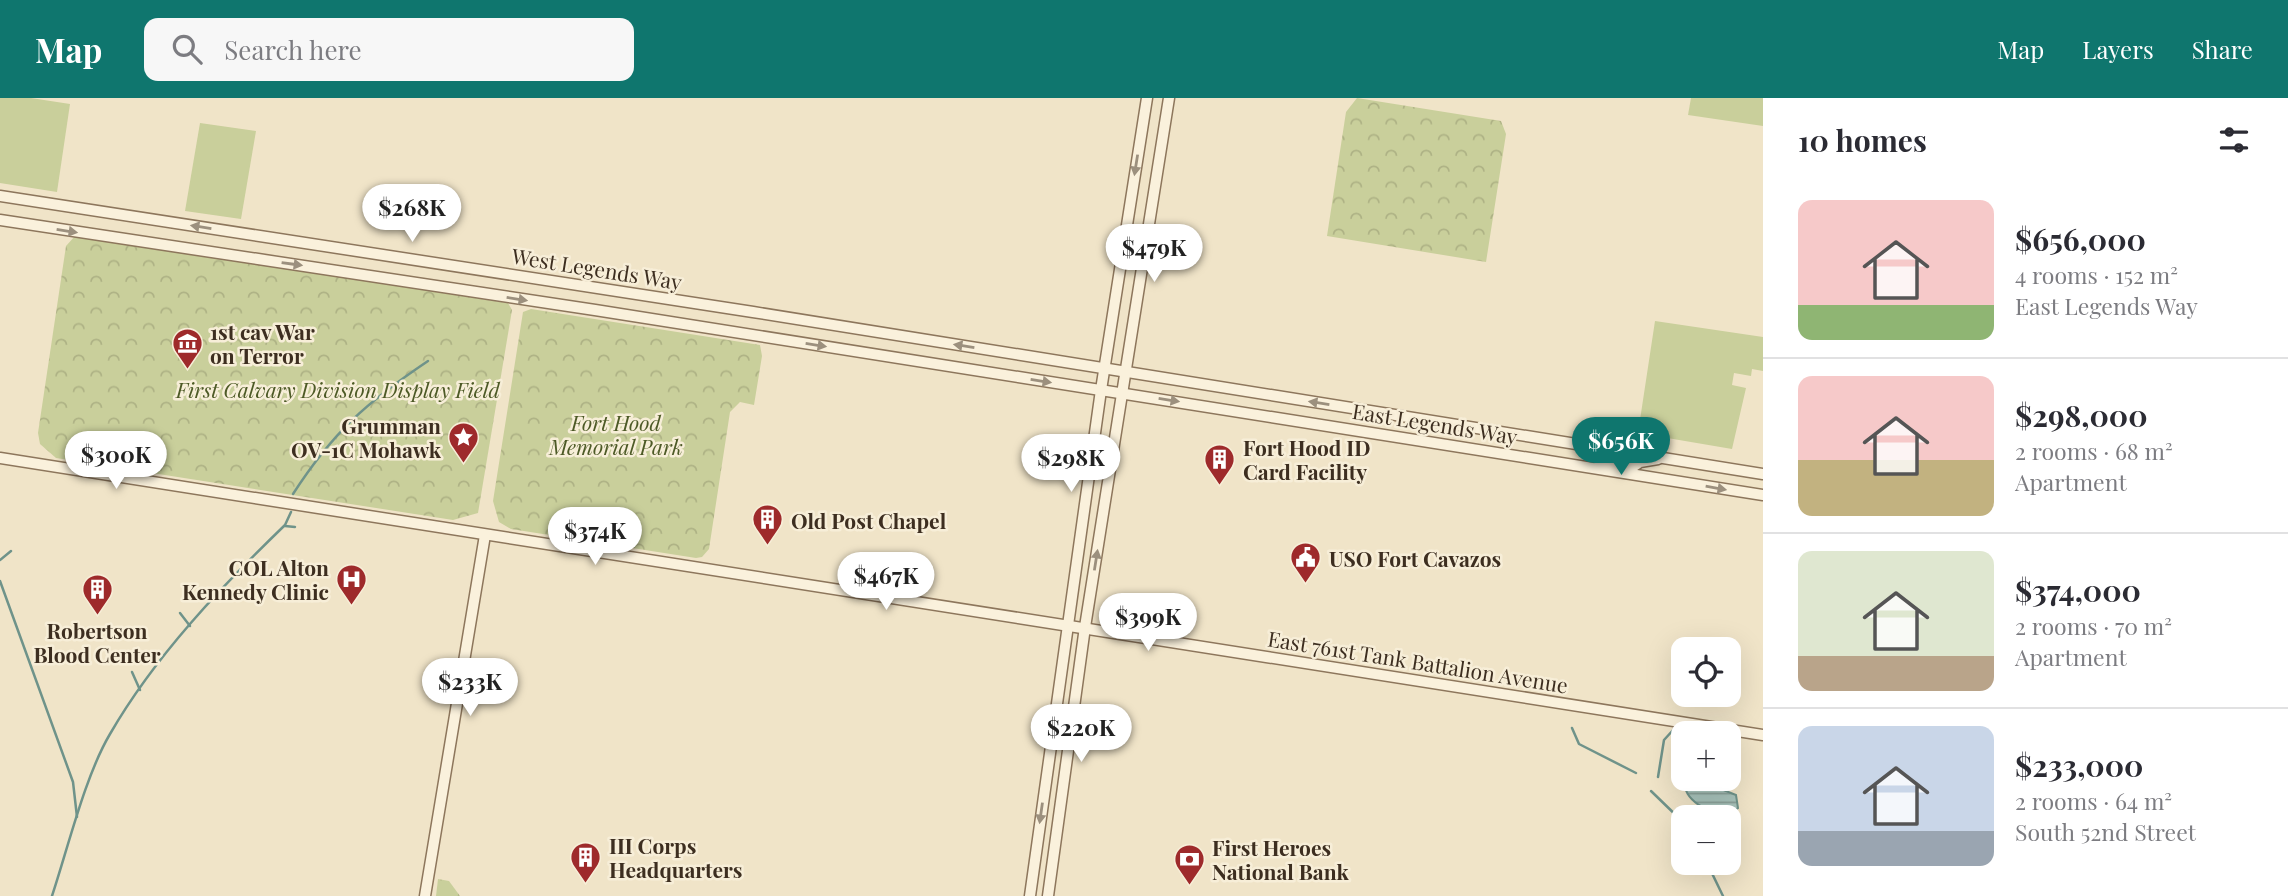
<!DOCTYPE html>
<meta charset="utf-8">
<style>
body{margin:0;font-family:"Playfair Display",serif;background:#f7f7f7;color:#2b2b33;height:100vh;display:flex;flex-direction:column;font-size:26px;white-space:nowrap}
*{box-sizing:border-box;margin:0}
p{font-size:23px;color:#7c7c81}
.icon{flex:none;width:38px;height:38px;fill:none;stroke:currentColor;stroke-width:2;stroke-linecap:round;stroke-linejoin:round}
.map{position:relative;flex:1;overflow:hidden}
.side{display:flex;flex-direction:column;background:#fff;width:525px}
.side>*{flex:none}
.buttons{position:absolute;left:1671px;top:539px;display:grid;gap:14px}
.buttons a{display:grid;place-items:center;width:70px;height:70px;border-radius:14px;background:#fff;box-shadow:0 7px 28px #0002;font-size:35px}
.price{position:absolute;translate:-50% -60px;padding:0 16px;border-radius:24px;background:#fff;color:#222;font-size:23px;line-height:46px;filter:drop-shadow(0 2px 4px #0008)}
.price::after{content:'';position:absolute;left:50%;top:42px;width:21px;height:16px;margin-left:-10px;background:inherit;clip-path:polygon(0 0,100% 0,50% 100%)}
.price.current{background:#0f766e;color:#fff}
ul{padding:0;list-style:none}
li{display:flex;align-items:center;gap:21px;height:175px;padding:0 35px}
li+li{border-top:2px solid #e1e1e2}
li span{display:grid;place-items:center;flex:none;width:196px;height:140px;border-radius:14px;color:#555}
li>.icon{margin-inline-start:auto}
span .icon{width:84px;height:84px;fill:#fffc;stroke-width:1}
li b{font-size:30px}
h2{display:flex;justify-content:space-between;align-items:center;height:84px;padding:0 35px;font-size:30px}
header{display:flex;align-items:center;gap:42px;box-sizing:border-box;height:98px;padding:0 35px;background:#0f766e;color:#fff}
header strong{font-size:33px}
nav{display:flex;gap:38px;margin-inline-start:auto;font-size:24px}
.search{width:490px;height:63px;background:#f7f7f7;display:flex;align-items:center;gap:18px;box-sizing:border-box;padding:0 24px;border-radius:14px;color:#7c7c81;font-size:26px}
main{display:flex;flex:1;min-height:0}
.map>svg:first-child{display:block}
.grass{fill:#c9cf9b}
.park{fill:url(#park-crowns)}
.water{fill:url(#water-rules);stroke:#6f938a;stroke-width:2}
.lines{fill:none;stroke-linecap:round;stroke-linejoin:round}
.stream{stroke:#6f938a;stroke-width:2.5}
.tertiary-casing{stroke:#8d765c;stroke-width:13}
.tertiary{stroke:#faf1dc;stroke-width:10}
.oneway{fill:#9c907e}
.labels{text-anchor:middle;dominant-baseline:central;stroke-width:5;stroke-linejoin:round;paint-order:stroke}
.street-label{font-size:21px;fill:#3d2e20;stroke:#f7eed8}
.poi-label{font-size:21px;font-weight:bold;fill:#3d2e20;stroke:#f7eed8;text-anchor:start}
.park-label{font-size:21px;font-style:italic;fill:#4d5a26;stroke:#f7eed8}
</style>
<header>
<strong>Map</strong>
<div class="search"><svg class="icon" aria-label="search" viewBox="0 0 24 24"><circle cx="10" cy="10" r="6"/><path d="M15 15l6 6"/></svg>Search here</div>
<nav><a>Map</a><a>Layers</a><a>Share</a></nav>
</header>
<main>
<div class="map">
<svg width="1763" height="798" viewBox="0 0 1763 798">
<defs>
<pattern id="park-crowns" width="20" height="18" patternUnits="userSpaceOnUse" patternTransform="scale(1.75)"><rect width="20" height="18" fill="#c9cf9b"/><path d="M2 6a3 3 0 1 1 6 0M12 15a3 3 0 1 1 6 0" fill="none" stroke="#aeb285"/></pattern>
<pattern id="water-rules" width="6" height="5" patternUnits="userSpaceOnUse" patternTransform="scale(1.75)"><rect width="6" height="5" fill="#a9c4bc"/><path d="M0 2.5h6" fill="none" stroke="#8ba098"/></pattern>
</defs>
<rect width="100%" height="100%" fill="#f0e4c8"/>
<g class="grass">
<polygon points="0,0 31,0 70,6 57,94 0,85"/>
<polygon points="1691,0 1763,0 1763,28 1688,17"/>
<polygon points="200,25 256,33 241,121 185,113"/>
<polygon points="1655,223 1763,239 1763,273 1752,271 1751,278 1734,275 1732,287 1746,290 1732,351 1638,335"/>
</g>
<g class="park">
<polygon points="1357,0 1501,23 1506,36 1486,164 1327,138 1346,14"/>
<polygon points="75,138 508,205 512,212 478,415 453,422 56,360 40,346 38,335 66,148"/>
<polygon points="531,211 760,247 762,258 754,307 740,304 730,314 709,451 702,459 696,460 511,431 499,424 493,403 523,214"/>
<polygon points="438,781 449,783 460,798 436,798"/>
</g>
<path class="water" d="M1684,681H1696L1736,697L1738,710L1727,718C1709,714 1683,704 1684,681Z"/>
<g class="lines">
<g class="stream">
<path d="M293,396C333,334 367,304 428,263"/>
<polyline points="285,428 295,429"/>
<polyline points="0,462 11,453"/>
<polyline points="0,483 73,684 77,719"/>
<polyline points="180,515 190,528"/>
<polyline points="132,574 140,592"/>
<polyline points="1572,630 1579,646 1636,675"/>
<polyline points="1658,679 1664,642 1674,631"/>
<polyline points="1709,689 1710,681"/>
<polyline points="1651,693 1684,725"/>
<polyline points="1707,765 1723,798"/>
<path d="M52,798C68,750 85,678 110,636C155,558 221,489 285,427L291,414"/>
</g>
<defs>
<g id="tertiary">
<polyline points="0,98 753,214 1763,376"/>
<polyline points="0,122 595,212 1763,397"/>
<polyline points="0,360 1763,637"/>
<polyline points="1599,367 1619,364 1628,353"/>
<polyline points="1625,374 1640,364 1658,361"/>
<polyline points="425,798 485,437"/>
<polyline points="1030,798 1101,292 1147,0"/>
<polyline points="1048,798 1085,529 1169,0"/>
</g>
</defs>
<use href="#tertiary" class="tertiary-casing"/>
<use href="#tertiary" class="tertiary"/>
</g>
<defs><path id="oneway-solid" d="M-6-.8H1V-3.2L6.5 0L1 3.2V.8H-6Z" transform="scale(1.75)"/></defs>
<g class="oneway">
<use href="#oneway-solid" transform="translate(1136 67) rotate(99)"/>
<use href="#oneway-solid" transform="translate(201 129) rotate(-171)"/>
<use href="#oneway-solid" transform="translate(67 133) rotate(9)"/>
<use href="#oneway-solid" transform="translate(292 166) rotate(8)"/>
<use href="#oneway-solid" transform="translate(517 201) rotate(9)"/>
<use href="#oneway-solid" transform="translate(816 247) rotate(9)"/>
<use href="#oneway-solid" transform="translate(964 248) rotate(-171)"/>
<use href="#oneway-solid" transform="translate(1041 283) rotate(9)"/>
<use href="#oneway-solid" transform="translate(1169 302) rotate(9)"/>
<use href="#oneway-solid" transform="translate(1319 305) rotate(-171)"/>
<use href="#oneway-solid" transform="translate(1716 390) rotate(10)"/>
<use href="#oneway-solid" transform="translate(1096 462) rotate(-81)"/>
<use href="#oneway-solid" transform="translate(1041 715) rotate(98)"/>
</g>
<defs>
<symbol id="museum-pin" viewBox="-11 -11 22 30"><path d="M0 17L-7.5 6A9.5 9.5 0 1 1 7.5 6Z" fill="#9e2a2b" stroke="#f7eed8"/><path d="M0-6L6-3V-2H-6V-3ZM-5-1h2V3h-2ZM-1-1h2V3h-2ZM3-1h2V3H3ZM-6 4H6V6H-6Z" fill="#fff"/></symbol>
<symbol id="sight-pin" viewBox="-11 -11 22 30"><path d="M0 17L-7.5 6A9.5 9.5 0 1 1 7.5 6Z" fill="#9e2a2b" stroke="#f7eed8"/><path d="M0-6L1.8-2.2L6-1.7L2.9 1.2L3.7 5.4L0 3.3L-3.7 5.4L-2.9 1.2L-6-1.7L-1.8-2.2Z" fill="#fff"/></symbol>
<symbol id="building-pin" viewBox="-11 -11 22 30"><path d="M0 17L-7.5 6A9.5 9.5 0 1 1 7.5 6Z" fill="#9e2a2b" stroke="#f7eed8"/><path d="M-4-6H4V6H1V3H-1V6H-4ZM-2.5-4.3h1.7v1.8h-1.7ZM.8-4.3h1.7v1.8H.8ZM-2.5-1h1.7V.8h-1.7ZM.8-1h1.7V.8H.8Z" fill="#fff"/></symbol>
<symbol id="civic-pin" viewBox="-11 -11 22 30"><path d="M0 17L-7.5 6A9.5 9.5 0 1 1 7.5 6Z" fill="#9e2a2b" stroke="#f7eed8"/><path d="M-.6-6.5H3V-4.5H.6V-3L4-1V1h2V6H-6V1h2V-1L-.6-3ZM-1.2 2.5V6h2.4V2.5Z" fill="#fff"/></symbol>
<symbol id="hospital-pin" viewBox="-11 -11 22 30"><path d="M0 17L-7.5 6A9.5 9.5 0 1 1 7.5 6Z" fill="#9e2a2b" stroke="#f7eed8"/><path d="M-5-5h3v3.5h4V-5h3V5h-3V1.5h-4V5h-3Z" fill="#fff"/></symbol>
<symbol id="bank-pin" viewBox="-11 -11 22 30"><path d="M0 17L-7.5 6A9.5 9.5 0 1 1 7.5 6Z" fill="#9e2a2b" stroke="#f7eed8"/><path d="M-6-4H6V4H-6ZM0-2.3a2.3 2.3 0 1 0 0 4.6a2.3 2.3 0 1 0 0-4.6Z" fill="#fff"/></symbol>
</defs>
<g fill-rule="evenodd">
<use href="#museum-pin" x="170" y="228" width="35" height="47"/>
<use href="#sight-pin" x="446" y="322" width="35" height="47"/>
<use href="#building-pin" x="1202" y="344" width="35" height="47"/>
<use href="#building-pin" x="750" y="404" width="35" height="47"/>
<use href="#civic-pin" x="1288" y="442" width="35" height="47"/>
<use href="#hospital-pin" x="334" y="464" width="35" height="47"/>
<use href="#building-pin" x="80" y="474" width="35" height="47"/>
<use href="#building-pin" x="568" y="742" width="35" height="47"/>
<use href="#bank-pin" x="1172" y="744" width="35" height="47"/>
</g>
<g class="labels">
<g class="street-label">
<text transform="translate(597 170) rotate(9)">West Legends Way</text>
<text transform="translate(1435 325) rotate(9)">East Legends Way</text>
<text transform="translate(1418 563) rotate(9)">East 761st Tank Battalion Avenue</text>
</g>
<g class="poi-label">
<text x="210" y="233">1st cav War<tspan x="210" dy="24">on Terror</tspan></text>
<text x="441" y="327" text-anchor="end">Grumman<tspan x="441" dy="24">OV-1C Mohawk</tspan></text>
<text x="1243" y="349">Fort Hood ID<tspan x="1243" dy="24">Card Facility</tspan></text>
<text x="791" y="422">Old Post Chapel</text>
<text x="1329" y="460">USO Fort Cavazos</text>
<text x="329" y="469" text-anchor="end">COL Alton<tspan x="329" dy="24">Kennedy Clinic</tspan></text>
<text x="97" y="532" text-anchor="middle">Robertson<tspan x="97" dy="24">Blood Center</tspan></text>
<text x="609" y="747">III Corps<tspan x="609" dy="24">Headquarters</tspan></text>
<text x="1212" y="749">First Heroes<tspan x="1212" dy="24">National Bank</tspan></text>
</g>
<g class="park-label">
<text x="338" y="291">First Calvary Division Display Field</text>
<text x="616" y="324">Fort Hood<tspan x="616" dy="24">Memorial Park</tspan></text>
</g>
</g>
</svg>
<div class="buttons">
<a><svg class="icon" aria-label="locate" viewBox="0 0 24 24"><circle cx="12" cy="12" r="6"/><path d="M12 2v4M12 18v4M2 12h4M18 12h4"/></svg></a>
<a>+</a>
<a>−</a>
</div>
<b class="price" style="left:412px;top:146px">$268K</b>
<b class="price" style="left:1154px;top:186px">$479K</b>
<b class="price current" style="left:1621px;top:379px">$656K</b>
<b class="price" style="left:116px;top:393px">$300K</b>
<b class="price" style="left:1071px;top:396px">$298K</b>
<b class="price" style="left:595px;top:469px">$374K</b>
<b class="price" style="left:886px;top:514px">$467K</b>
<b class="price" style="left:1148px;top:555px">$399K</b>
<b class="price" style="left:470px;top:620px">$233K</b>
<b class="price" style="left:1081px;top:666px">$220K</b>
</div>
<section class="side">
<h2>10 homes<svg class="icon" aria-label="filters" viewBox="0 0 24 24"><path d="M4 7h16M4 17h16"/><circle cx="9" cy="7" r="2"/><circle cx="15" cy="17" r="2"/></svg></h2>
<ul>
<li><span style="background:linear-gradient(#f6c9c9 75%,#8fb573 0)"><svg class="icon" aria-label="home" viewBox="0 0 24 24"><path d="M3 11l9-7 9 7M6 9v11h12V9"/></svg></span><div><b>$656,000</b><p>4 rooms · 152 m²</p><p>East Legends Way</p></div></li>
<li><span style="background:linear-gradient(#f6c9c9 60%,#c2b280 0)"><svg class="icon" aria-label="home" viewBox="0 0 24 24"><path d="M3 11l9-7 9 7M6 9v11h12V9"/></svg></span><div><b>$298,000</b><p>2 rooms · 68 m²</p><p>Apartment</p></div></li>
<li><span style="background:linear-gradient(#dfe7d0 75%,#b9a48a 0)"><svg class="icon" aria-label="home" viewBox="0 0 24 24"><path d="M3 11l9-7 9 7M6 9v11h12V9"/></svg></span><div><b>$374,000</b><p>2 rooms · 70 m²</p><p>Apartment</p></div></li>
<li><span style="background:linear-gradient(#c9d6e8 75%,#9aa5b1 0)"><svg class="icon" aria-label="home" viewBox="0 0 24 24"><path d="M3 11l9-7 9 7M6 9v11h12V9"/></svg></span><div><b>$233,000</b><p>2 rooms · 64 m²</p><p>South 52nd Street</p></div></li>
</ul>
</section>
</main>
